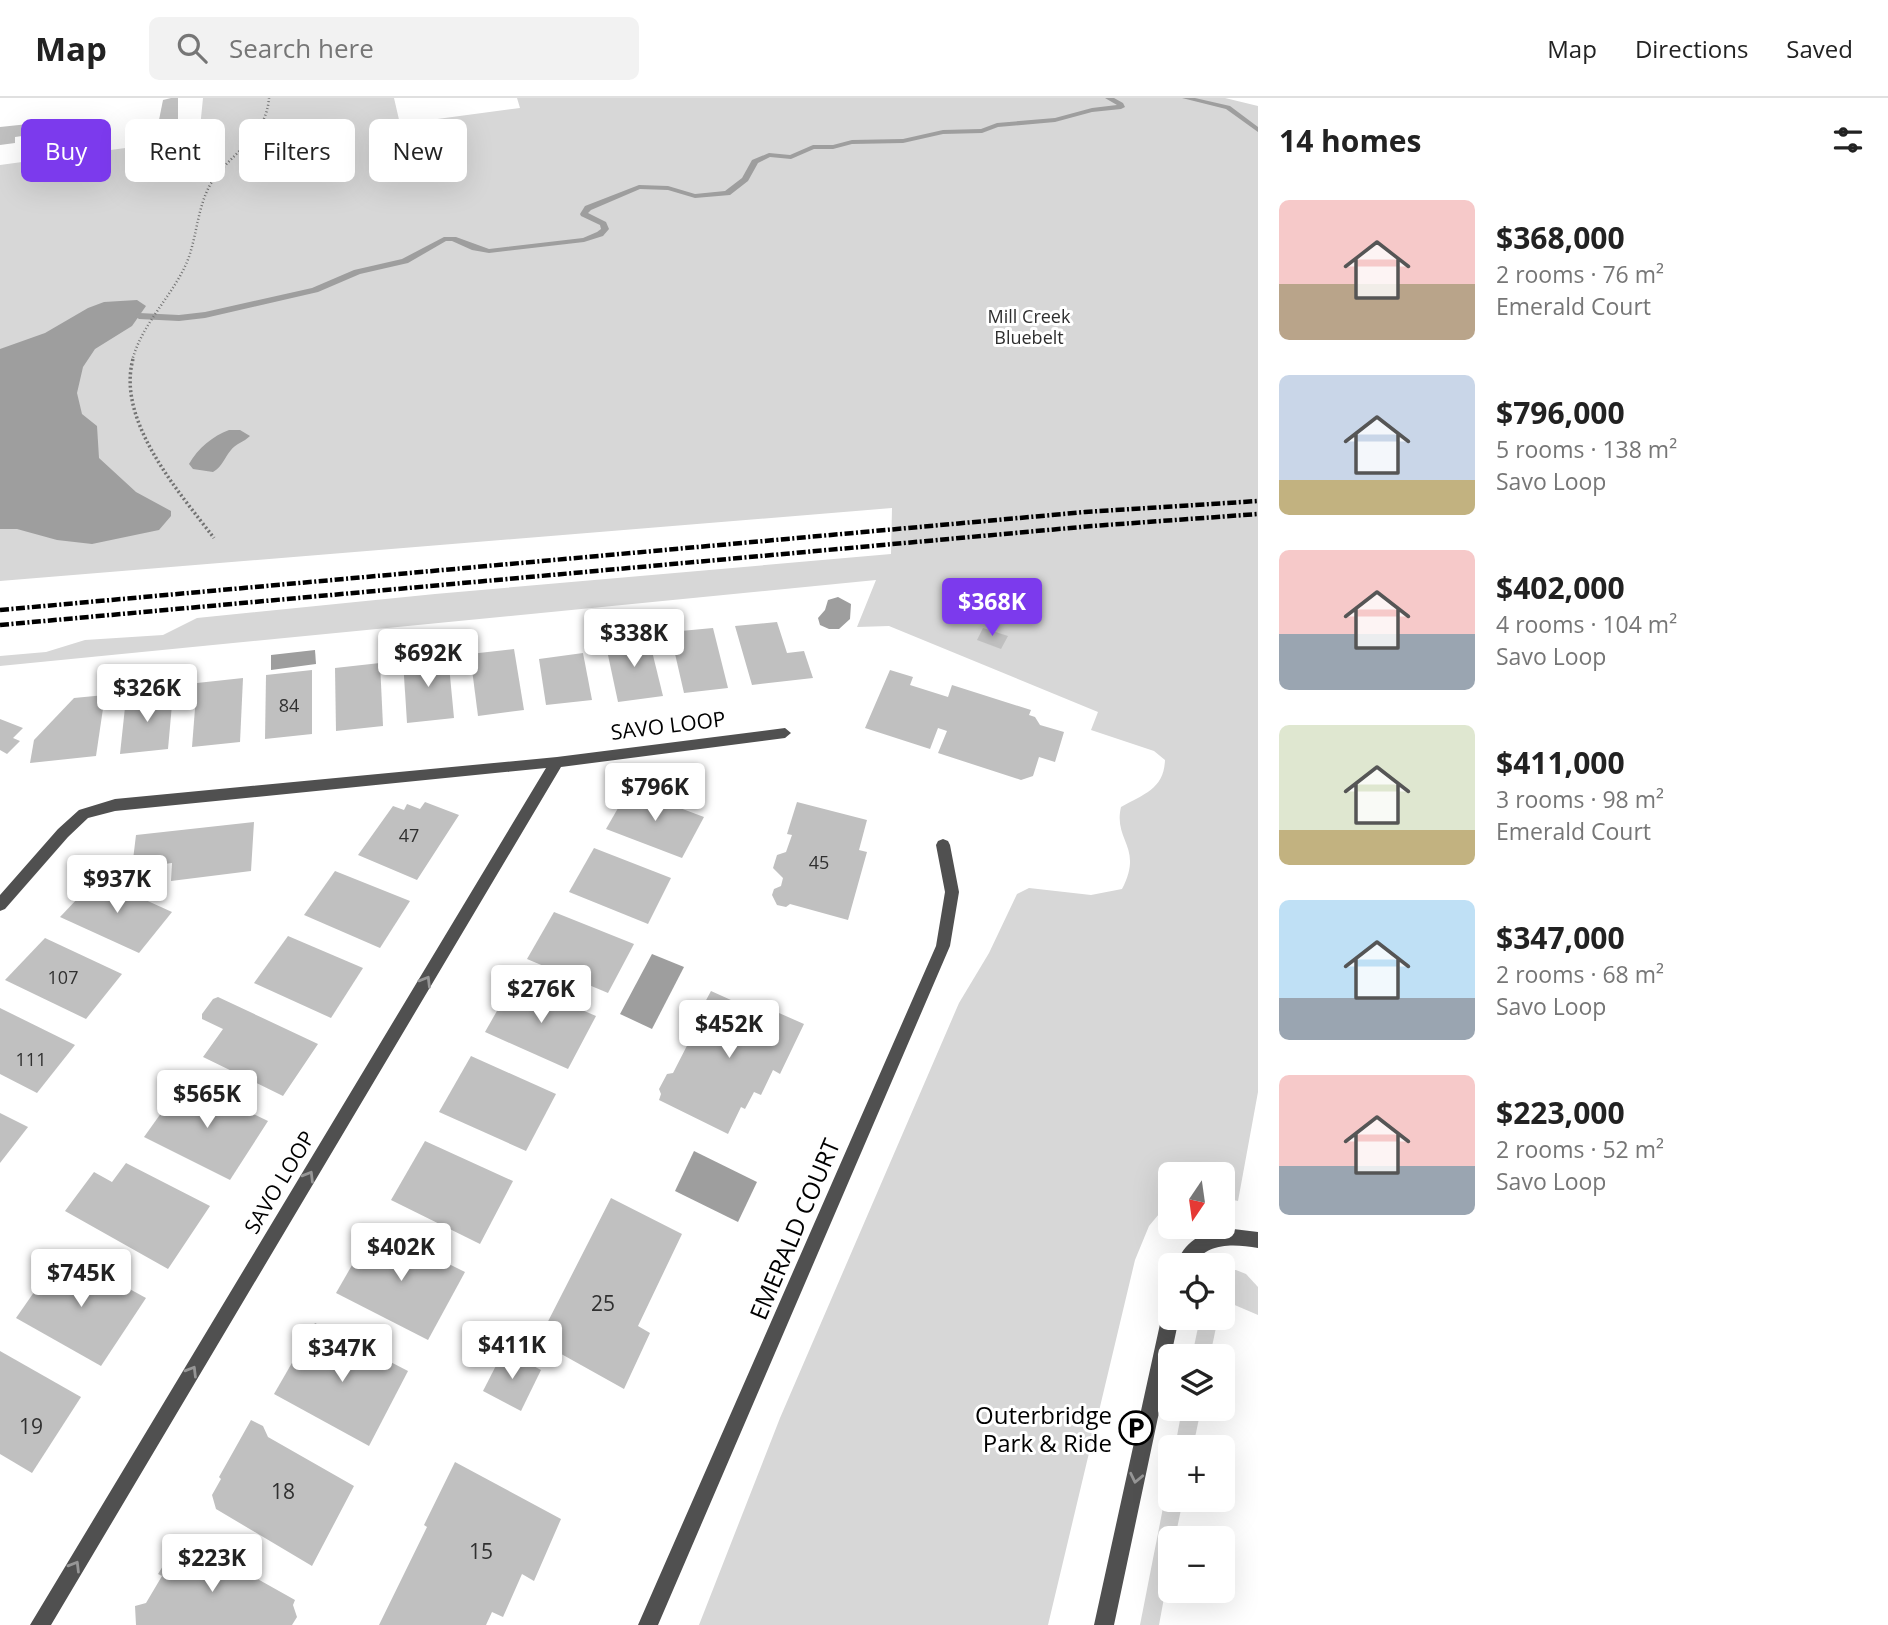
<!DOCTYPE html>
<meta charset="utf-8">
<style>
body{margin:0;font-family:"Open Sans",sans-serif;background:#f2f2f2;color:#222;height:100vh;display:flex;flex-direction:column;font-size:26px;white-space:nowrap}
*{box-sizing:border-box;margin:0}
p{font-size:23px;color:#767676}
.icon{flex:none;width:38px;height:38px;fill:none;stroke:currentColor;stroke-width:2;stroke-linecap:round;stroke-linejoin:round}
.map{position:relative;flex:1;overflow:hidden}
.sheet{display:flex;flex-direction:column;background:#fff;width:630px}
.sheet>*{flex:none}
.guide{position:absolute;left:21px;top:21px;width:665px;height:63px;display:flex;gap:14px}
.needle{width:46px;rotate:193deg}
.controls{position:absolute;left:1158px;top:1064px;display:grid;gap:14px}
.controls a{display:grid;place-items:center;width:77px;height:77px;border-radius:10px;background:#fff;box-shadow:0 7px 28px #0002;font-size:35px}
.price{position:absolute;translate:-50% -60px;padding:0 16px;border-radius:7px;background:#fff;color:#222;font-size:23px;line-height:46px;filter:drop-shadow(0 2px 4px #0008)}
.price::after{content:'';position:absolute;left:50%;top:42px;width:21px;height:16px;margin-left:-10px;background:inherit;clip-path:polygon(0 0,100% 0,50% 100%)}
.price.active{background:#7c3aed;color:#fff}
ul{padding:0;list-style:none}
li{display:flex;align-items:center;gap:21px;height:175px;padding:0 21px}
li span{display:grid;place-items:center;flex:none;width:196px;height:140px;border-radius:10px;color:#555}
li>.icon{margin-inline-start:auto}
span .icon{width:84px;height:84px;fill:#fffc;stroke-width:1}
li b{font-size:30px}
h2{display:flex;justify-content:space-between;align-items:center;height:84px;padding:0 21px;font-size:30px}
.chip{padding:0 24px;border-radius:10px;background:#fff;box-shadow:0 7px 28px #0002;font-size:24px;line-height:63px}
.chip.active{background:#7c3aed;color:#fff}
header{display:flex;align-items:center;gap:42px;box-sizing:border-box;height:98px;padding:0 35px;background:#fff;border-bottom:2px solid #e0e0e0}
header strong{font-size:33px}
nav{display:flex;gap:38px;margin-inline-start:auto;font-size:24px}
.search{width:490px;height:63px;background:#f2f2f2;display:flex;align-items:center;gap:18px;box-sizing:border-box;padding:0 24px;border-radius:10px;color:#767676;font-size:26px}
main{display:flex;flex:1;min-height:0}
.map>svg:first-child{display:block}
.green{fill:#d7d7d7}
.water{fill:#9e9e9e}
.lines{fill:none;stroke-linecap:round;stroke-linejoin:round}
.stream{fill:#9e9e9e;fill-rule:evenodd}
.building{fill:#c0c0c0}
.path-far1{stroke:#727272;stroke-width:2.5;stroke-dasharray:1 2.5;stroke-linecap:butt}
.path{stroke:#727272;stroke-width:3.5;stroke-dasharray:2 2.5;stroke-linecap:butt}
.service{fill:#505050;fill-rule:evenodd}
.minor{fill:#505050;fill-rule:evenodd}
.rail{stroke:#000;stroke-width:4.5;stroke-dasharray:9 2.5 2 2.5;stroke-linecap:butt}
.oneway{stroke:#969696}
.labels{text-anchor:middle;dominant-baseline:central;stroke-width:6;stroke-linejoin:round;paint-order:stroke}
.far-park-label{font-size:18px;fill:#2e2e2e;stroke:#fff}
.number-label{font-size:18px;fill:#303030}
.street-label{font-size:21px;fill:#000;stroke:#fff}
.near-number-label{font-size:21px;fill:#303030}
.near-street-label{font-size:24px;fill:#000;stroke:#fff}
.near-poi-label{font-size:24px;fill:#000;stroke:#fff;text-anchor:end}
</style>
<header>
<strong>Map</strong>
<div class="search"><svg class="icon" aria-label="search" viewBox="0 0 24 24"><circle cx="10" cy="10" r="6"/><path d="M15 15l6 6"/></svg>Search here</div>
<nav><a>Map</a><a>Directions</a><a>Saved</a></nav>
</header>
<main>
<div class="map">
<svg width="1258" height="1527" viewBox="0 0 1258 1527">
<rect width="100%" height="100%" fill="#fff"/>
<g class="green">
<path d="M203,0H394L400,26L520,10L517,0H1225L1258,8V994L1238,1103L1223,1100V1076H1171V1108L1159,1116L1149,1128L1135,1162L1048,1527H699L780,1320L959,905L989,855L1017,796L1029,790L1091,797L1122,791C1144,749 1113,743 1121,709C1144,696 1164,691 1165,662L1154,653L1091,632L1098,614L889,528L857,529L876,482L0,568V558L46,554L85,542L163,537L197,520L435,496L891,456L892,410L0,483V67L199,40Z"/>
<polygon points="1236,1172 1246,1176 1258,1189 1258,1217 1223,1202 1223,1173"/>
<polygon points="1200,1220 1218,1220 1210,1258 1192,1258"/>
<polygon points="1182,1311 1201,1311 1193,1349 1175,1349"/>
<polygon points="1171,1369 1171,1402 1183,1402 1175,1440 1171,1440 1171,1462 1159,1527 1140,1527"/>
</g>
<g class="water">
<polygon points="137,202 146,208 132,228 95,251 83,269 77,295 82,316 97,328 99,360 136,394 171,413 171,418 159,432 92,446 57,442 17,431 0,431 0,251 45,235 88,210 104,204"/>
<path d="M229,332H240L250,338C244,344 235,346 231,352C224,360 223,368 213,374L193,371L189,366C198,350 213,338 229,332Z"/>
<polygon points="838,499 851,506 850,521 839,531 829,531 820,527 818,520 825,512 828,502"/>
<polygon points="646,513 650,531 604,536 600,518"/>
<polygon points="315,552 316,566 271,572 271,557"/>
<polygon points="652,856 684,869 652,931 620,916"/>
<polygon points="694,1053 757,1084 738,1124 675,1093"/>
</g>
<g class="lines">
<g class="stream">
<polygon points="1105,0 1114,0 1123,5 1125,9 1121,11 1092,14 1055,24 998,29 982,35 943,36 903,45 852,46 833,51 814,51 791,61 770,59 758,65 748,83 730,97 695,100 668,92 640,91 591,112 588,115 606,124 609,131 603,138 584,144 489,155 472,152 452,143 446,143 408,165 360,176 318,194 205,220 179,223 139,221 135,218 139,215 179,217 205,214 312,190 354,172 402,161 444,139 456,139 489,151 583,140 597,134 601,131 600,127 581,118 580,116 585,108 639,87 668,88 695,96 725,93 742,80 752,62 769,55 790,57 813,47 833,47 852,42 903,41 943,32 981,31 997,25 1055,20 1092,10 1117,7"/>
<polygon points="1182,0 1195,0 1230,8 1258,29 1258,34 1226,11"/>
</g>
</g>
<g class="building">
<polygon points="171,0 178,0 178,24 159,22 163,2"/>
<polygon points="38,25 37,36 15,39 15,45 0,47 0,29"/>
<polygon points="777,524 787,555 804,553 813,580 752,587 735,528"/>
<polygon points="713,530 728,590 684,595 670,534"/>
<polygon points="983,530 1008,538 1001,551 977,542"/>
<polygon points="648,537 663,598 618,604 605,543"/>
<polygon points="514,551 524,612 478,618 470,556"/>
<polygon points="583,555 592,602 546,607 539,561"/>
<polygon points="448,557 454,620 407,625 403,562"/>
<polygon points="380,565 383,628 336,633 335,570"/>
<polygon points="312,572 312,636 265,641 266,577"/>
<polygon points="890,572 913,579 910,587 948,599 952,587 1031,612 1029,617 1035,619 1040,627 1064,634 1055,664 1039,659 1033,678 1021,682 938,655 947,633 938,630 930,651 865,630"/>
<polygon points="243,580 240,644 192,649 197,585"/>
<polygon points="173,595 168,651 120,656 126,600"/>
<polygon points="105,597 96,658 30,665 34,642 74,600"/>
<polygon points="0,621 23,630 13,640 20,643 7,656 0,652"/>
<polygon points="629,691 704,719 682,760 606,731"/>
<polygon points="425,704 459,717 417,782 358,757 393,708 404,712 407,706 420,711"/>
<polygon points="797,704 867,722 859,752 867,754 848,822 790,806 786,809 777,807 772,797 774,791 781,788 783,780 773,770 777,757 786,754 792,737 787,736"/>
<polygon points="254,724 251,773 171,783 172,765 132,770 136,737"/>
<polygon points="594,750 671,780 648,826 569,794"/>
<polygon points="335,773 410,803 380,850 304,817"/>
<polygon points="97,780 172,814 139,855 60,819"/>
<polygon points="554,814 634,846 608,895 527,861"/>
<polygon points="288,838 363,870 331,920 254,885"/>
<polygon points="45,840 122,876 86,921 5,882"/>
<polygon points="514,883 596,918 568,971 485,934"/>
<polygon points="711,893 751,911 754,904 804,926 780,976 773,972 761,997 754,994 745,1011 741,1009 728,1036 659,1002 661,996 659,991 667,976 673,975 694,934 690,932"/>
<polygon points="218,899 318,946 283,998 203,959 223,931 202,921 202,916 213,901"/>
<polygon points="0,910 75,947 37,995 0,976"/>
<polygon points="471,958 556,996 526,1053 439,1014"/>
<polygon points="184,983 268,1023 230,1082 144,1039"/>
<polygon points="0,1015 28,1029 0,1065"/>
<polygon points="425,1043 513,1083 480,1146 391,1102"/>
<polygon points="126,1065 210,1108 168,1171 65,1113 94,1074 112,1084"/>
<polygon points="611,1100 682,1136 638,1228 650,1235 624,1291 538,1243"/>
<polygon points="374,1129 465,1174 428,1242 336,1195"/>
<polygon points="62,1154 146,1200 101,1268 16,1220"/>
<polygon points="315,1225 408,1273 369,1348 274,1296"/>
<polygon points="504,1252 541,1272 521,1313 483,1293"/>
<polygon points="0,1253 81,1299 32,1375 0,1356"/>
<polygon points="251,1322 263,1328 268,1339 354,1388 312,1468 216,1411 212,1397 221,1381 219,1379"/>
<polygon points="455,1364 561,1421 534,1483 522,1476 503,1519 492,1514 486,1527 379,1527 427,1429 424,1427"/>
<polygon points="185,1440 295,1502 293,1507 297,1519 292,1527 136,1527 135,1508 146,1505 162,1478 158,1476 174,1450 180,1449"/>
</g>
<g class="lines">
<path class="path-far1" d="M132,263C142,225 172,199 187,164C197,139 197,111 210,87C229,55 266,41 269,0"/>
<path class="path" d="M133,261C116,323 179,394 214,440"/>
<g class="service">
<path d="M1225,1130L1258,1134V1150C1234,1146 1207,1144 1193,1167H1176C1184,1144 1201,1134 1225,1130Z"/>
<polygon points="1171,1208 1171,1220 1179,1220 1114,1527 1094,1527 1162,1217 1165,1211"/>
</g>
<g class="minor">
<polygon points="785,630 791,635 785,640 561,669 51,1527 30,1527 546,670 115,713 88,720 68,739 5,811 0,813 0,797 58,731 79,712 115,701 557,659"/>
<polygon points="943,741 948,743 950,747 959,794 950,848 658,1527 638,1527 936,848 945,794 936,747 938,743"/>
</g>
<g class="rail">
<polyline points="0,512 1085,414 1258,403"/>
<polyline points="0,527 1092,428 1258,416"/>
</g>
</g>
<defs><path id="oneway-chevron" d="M-2-3.5L2.5 0L-2 3.5" fill="none" stroke-width="1.6" stroke-linecap="round" stroke-linejoin="round" transform="scale(1.75)"/></defs>
<g class="oneway">
<use href="#oneway-chevron" transform="translate(426 883) rotate(-59)"/>
<use href="#oneway-chevron" transform="translate(309 1078) rotate(-59)"/>
<use href="#oneway-chevron" transform="translate(192 1273) rotate(-59)"/>
<use href="#oneway-chevron" transform="translate(1136 1380) rotate(102)"/>
<use href="#oneway-chevron" transform="translate(75 1468) rotate(-59)"/>
</g>
<defs>
<symbol id="parking-ring" viewBox="-11 -11 22 22"><circle r="9.5" fill="#fff" stroke="#000" stroke-width="1.5"/><path d="M-3.5-5.5H1a3.5 3.5 0 0 1 0 7H-1V5.5H-3.5ZM-1-3.4V-.6H.8a1.4 1.4 0 0 0 0-2.8Z" fill="#000"/></symbol>
</defs>
<g fill-rule="evenodd">
<use href="#parking-ring" x="1117" y="1311" width="38" height="38"/>
</g>
<g class="labels">
<g class="far-park-label">
<text x="1029" y="218">Mill Creek<tspan x="1029" dy="21">Bluebelt</tspan></text>
</g>
<g class="number-label">
<text x="289" y="607">84</text>
<text x="409" y="737">47</text>
<text x="819" y="764">45</text>
<text x="63" y="879">107</text>
<text x="31" y="961">111</text>
</g>
<g class="street-label">
<text transform="translate(668 627) rotate(-7)">SAVO LOOP</text>
<text transform="translate(279 1084) rotate(-59)">SAVO LOOP</text>
</g>
<g class="near-number-label">
<text x="603" y="1205">25</text>
<text x="31" y="1328">19</text>
<text x="283" y="1393">18</text>
<text x="481" y="1453">15</text>
</g>
<g class="near-street-label">
<text transform="translate(794 1131) rotate(-67)">EMERALD COURT</text>
</g>
<g class="near-poi-label">
<text x="1112" y="1316">Outerbridge<tspan x="1112" dy="28">Park &amp; Ride</tspan></text>
</g>
</g>
</svg>
<div class="controls">
<a><svg class="needle" viewBox="-14 -14 28 28"><path d="M0-13l5 13h-10z" fill="#e53935"/><path d="M0 13l5-13h-10z" fill="#767676"/></svg></a>
<a><svg class="icon" aria-label="locate" viewBox="0 0 24 24"><circle cx="12" cy="12" r="6"/><path d="M12 2v4M12 18v4M2 12h4M18 12h4"/></svg></a>
<a><svg class="icon" aria-label="layers" viewBox="0 0 24 24"><path d="M12 4l9 5-9 5-9-5zM3 14l9 5 9-5"/></svg></a>
<a>+</a>
<a>−</a>
</div>
<b class="price active" style="left:992px;top:540px">$368K</b>
<b class="price" style="left:634px;top:571px">$338K</b>
<b class="price" style="left:428px;top:591px">$692K</b>
<b class="price" style="left:147px;top:626px">$326K</b>
<b class="price" style="left:655px;top:725px">$796K</b>
<b class="price" style="left:117px;top:817px">$937K</b>
<b class="price" style="left:541px;top:927px">$276K</b>
<b class="price" style="left:729px;top:962px">$452K</b>
<b class="price" style="left:207px;top:1032px">$565K</b>
<b class="price" style="left:401px;top:1185px">$402K</b>
<b class="price" style="left:81px;top:1211px">$745K</b>
<b class="price" style="left:512px;top:1283px">$411K</b>
<b class="price" style="left:342px;top:1286px">$347K</b>
<b class="price" style="left:212px;top:1496px">$223K</b>
<div class="guide">
<a class="chip active">Buy</a>
<a class="chip">Rent</a>
<a class="chip">Filters</a>
<a class="chip">New</a>
</div>
</div>
<section class="sheet">
<h2>14 homes<svg class="icon" aria-label="filters" viewBox="0 0 24 24"><path d="M4 7h16M4 17h16"/><circle cx="9" cy="7" r="2"/><circle cx="15" cy="17" r="2"/></svg></h2>
<ul>
<li><span style="background:linear-gradient(#f6c9c9 60%,#b9a48a 0)"><svg class="icon" aria-label="home" viewBox="0 0 24 24"><path d="M3 11l9-7 9 7M6 9v11h12V9"/></svg></span><div><b>$368,000</b><p>2 rooms · 76 m²</p><p>Emerald Court</p></div></li>
<li><span style="background:linear-gradient(#c9d6e8 75%,#c2b280 0)"><svg class="icon" aria-label="home" viewBox="0 0 24 24"><path d="M3 11l9-7 9 7M6 9v11h12V9"/></svg></span><div><b>$796,000</b><p>5 rooms · 138 m²</p><p>Savo Loop</p></div></li>
<li><span style="background:linear-gradient(#f6c9c9 60%,#9aa5b1 0)"><svg class="icon" aria-label="home" viewBox="0 0 24 24"><path d="M3 11l9-7 9 7M6 9v11h12V9"/></svg></span><div><b>$402,000</b><p>4 rooms · 104 m²</p><p>Savo Loop</p></div></li>
<li><span style="background:linear-gradient(#dfe7d0 75%,#c2b280 0)"><svg class="icon" aria-label="home" viewBox="0 0 24 24"><path d="M3 11l9-7 9 7M6 9v11h12V9"/></svg></span><div><b>$411,000</b><p>3 rooms · 98 m²</p><p>Emerald Court</p></div></li>
<li><span style="background:linear-gradient(#bfe0f5 70%,#9aa5b1 0)"><svg class="icon" aria-label="home" viewBox="0 0 24 24"><path d="M3 11l9-7 9 7M6 9v11h12V9"/></svg></span><div><b>$347,000</b><p>2 rooms · 68 m²</p><p>Savo Loop</p></div></li>
<li><span style="background:linear-gradient(#f6c9c9 65%,#9aa5b1 0)"><svg class="icon" aria-label="home" viewBox="0 0 24 24"><path d="M3 11l9-7 9 7M6 9v11h12V9"/></svg></span><div><b>$223,000</b><p>2 rooms · 52 m²</p><p>Savo Loop</p></div></li>
</ul>
</section>
</main>
